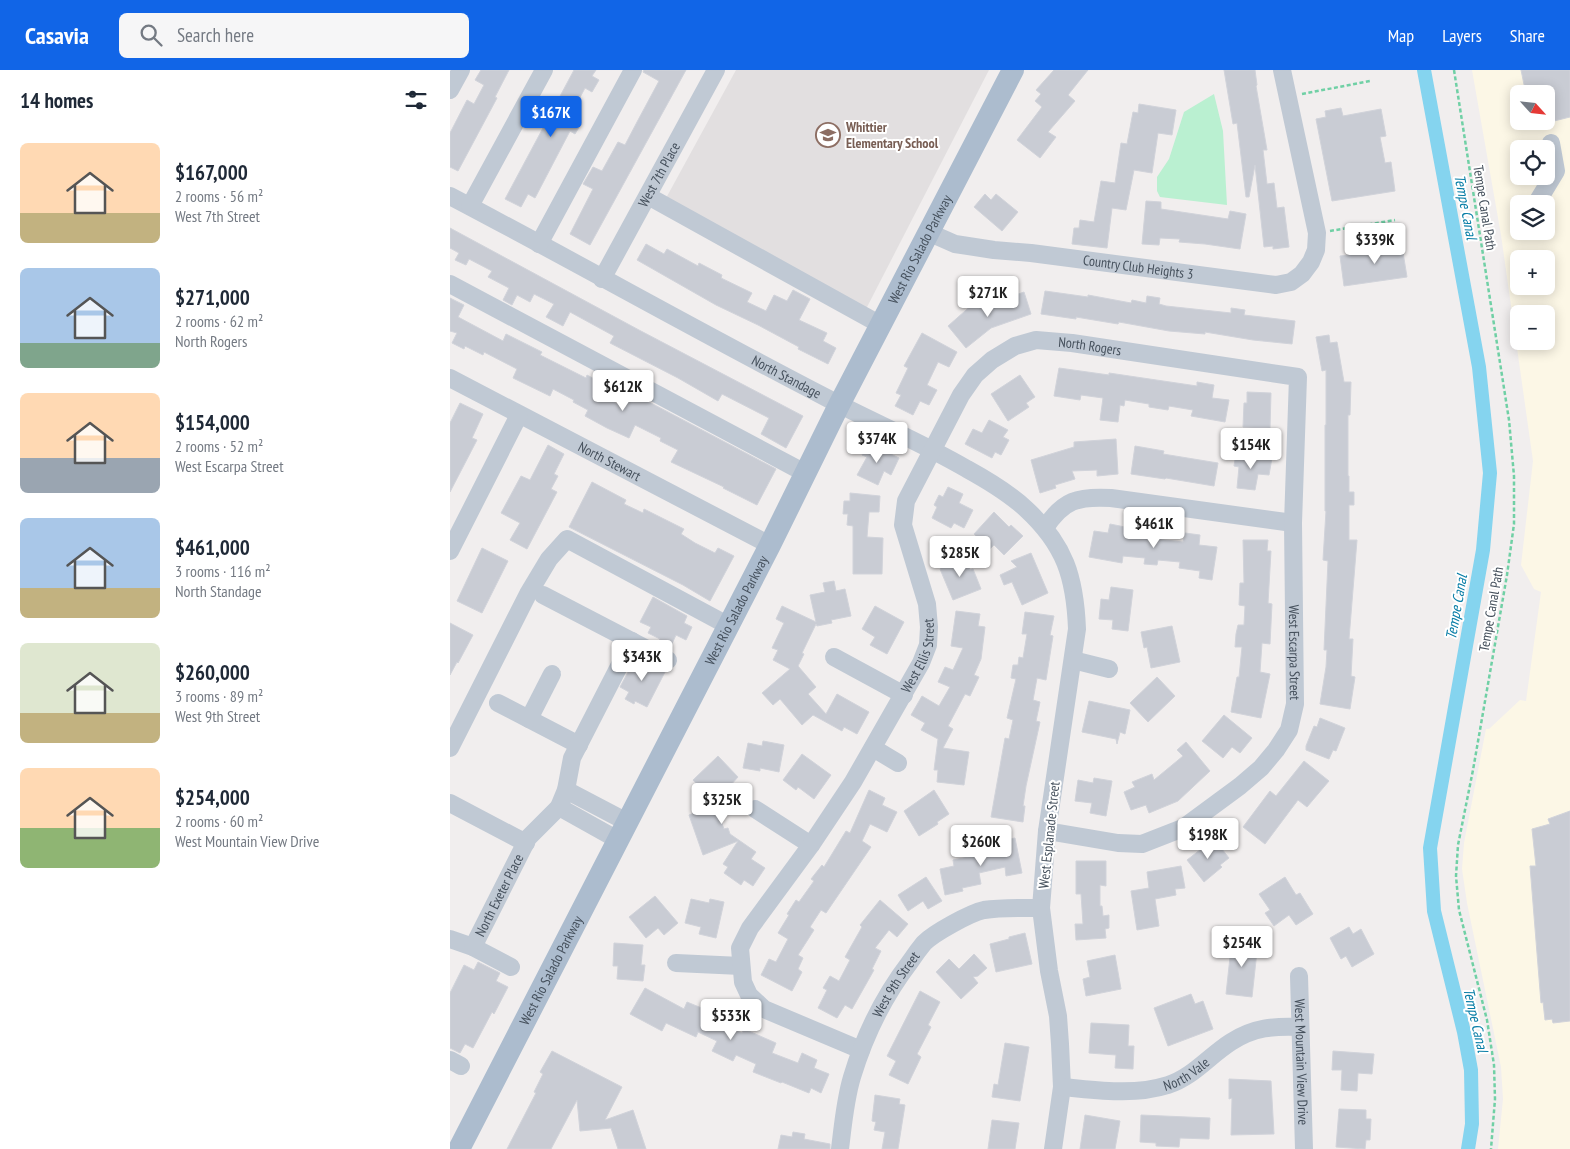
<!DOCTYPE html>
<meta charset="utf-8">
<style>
body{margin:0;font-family:"PT Sans Narrow",sans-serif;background:#f6f6f7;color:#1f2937;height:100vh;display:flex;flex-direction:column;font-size:19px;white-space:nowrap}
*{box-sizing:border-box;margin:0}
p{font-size:16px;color:#747a83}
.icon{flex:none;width:28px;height:28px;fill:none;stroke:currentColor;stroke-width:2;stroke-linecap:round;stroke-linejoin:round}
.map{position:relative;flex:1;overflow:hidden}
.sheet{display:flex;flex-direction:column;background:#fff;width:450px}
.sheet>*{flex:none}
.needle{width:32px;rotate:117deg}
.fabs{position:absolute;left:1060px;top:15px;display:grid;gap:10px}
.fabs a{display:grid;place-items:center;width:45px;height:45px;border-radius:8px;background:#fff;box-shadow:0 2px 12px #0003;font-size:25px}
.price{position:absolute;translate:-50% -42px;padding:0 11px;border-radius:5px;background:#fff;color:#222;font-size:16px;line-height:32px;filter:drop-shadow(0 1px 2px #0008)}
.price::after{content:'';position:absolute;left:50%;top:30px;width:15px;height:11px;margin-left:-8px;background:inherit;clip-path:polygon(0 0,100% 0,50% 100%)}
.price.current{background:#1165e7;color:#fff}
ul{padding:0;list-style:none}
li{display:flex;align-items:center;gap:15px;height:125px;padding:0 20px}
li span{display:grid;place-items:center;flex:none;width:140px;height:100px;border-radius:8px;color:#555}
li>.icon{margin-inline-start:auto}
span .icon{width:60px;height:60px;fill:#fffc;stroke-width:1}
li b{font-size:21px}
h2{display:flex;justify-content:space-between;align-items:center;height:60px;padding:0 20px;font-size:21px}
header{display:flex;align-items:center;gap:30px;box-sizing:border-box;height:70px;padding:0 25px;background:#1165e7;color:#fff}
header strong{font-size:24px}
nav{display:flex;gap:28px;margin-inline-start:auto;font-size:18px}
.search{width:350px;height:45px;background:#f6f6f7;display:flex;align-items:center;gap:12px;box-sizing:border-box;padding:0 18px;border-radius:8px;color:#747a83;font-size:19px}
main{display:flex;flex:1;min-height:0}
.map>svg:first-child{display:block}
.commercial{fill:#fcf7e6;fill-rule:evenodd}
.education{fill:#e2dfe0}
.green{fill:#baf0d1}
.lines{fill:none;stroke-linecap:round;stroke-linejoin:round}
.canal{stroke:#85d4ef;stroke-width:14}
.building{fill:#c9ccd4;stroke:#d1d3da}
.path{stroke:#70d0a5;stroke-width:2.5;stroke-dasharray:4 2.5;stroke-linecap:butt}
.minor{stroke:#c0c9d4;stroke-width:18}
.major{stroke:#acbcce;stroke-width:22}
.labels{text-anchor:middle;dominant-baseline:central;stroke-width:4;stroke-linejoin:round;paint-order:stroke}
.education-label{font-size:14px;font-weight:bold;fill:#785e54;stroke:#fff;text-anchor:start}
.street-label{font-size:14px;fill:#45505c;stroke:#fff}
.water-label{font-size:15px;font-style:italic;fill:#077da6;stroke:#fff}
</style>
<header>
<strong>Casavia</strong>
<div class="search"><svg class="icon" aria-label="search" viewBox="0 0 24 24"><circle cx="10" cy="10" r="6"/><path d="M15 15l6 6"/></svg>Search here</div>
<nav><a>Map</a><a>Layers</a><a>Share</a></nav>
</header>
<main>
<section class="sheet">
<h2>14 homes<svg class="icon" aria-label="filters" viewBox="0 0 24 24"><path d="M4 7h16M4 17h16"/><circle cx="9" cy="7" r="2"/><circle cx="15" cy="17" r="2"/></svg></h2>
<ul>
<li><span style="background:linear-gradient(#ffd9b3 70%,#c2b280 0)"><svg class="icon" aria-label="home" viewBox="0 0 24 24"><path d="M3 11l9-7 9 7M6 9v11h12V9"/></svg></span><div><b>$167,000</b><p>2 rooms · 56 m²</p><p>West 7th Street</p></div></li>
<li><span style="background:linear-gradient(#a9c7e8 75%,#7fa58c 0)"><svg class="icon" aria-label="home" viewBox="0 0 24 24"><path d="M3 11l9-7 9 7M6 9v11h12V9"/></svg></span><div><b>$271,000</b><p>2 rooms · 62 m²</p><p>North Rogers</p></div></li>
<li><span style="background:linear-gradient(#ffd9b3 65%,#9aa5b1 0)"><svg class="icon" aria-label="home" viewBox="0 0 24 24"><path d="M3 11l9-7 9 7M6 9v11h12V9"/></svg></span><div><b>$154,000</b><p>2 rooms · 52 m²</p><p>West Escarpa Street</p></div></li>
<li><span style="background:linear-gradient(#a9c7e8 70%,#c2b280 0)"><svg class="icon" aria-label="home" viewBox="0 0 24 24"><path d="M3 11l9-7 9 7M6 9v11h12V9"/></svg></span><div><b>$461,000</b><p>3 rooms · 116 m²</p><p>North Standage</p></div></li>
<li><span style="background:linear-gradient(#dfe7d0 70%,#c2b280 0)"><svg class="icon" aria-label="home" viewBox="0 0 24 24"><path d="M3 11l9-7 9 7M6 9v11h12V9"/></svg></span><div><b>$260,000</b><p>3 rooms · 89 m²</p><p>West 9th Street</p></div></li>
<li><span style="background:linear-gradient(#ffd9b3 60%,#8fb573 0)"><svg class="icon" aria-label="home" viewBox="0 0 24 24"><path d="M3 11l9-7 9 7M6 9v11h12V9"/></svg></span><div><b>$254,000</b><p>2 rooms · 60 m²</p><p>West Mountain View Drive</p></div></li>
</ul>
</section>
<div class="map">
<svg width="1120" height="1079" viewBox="0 0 1120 1079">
<rect width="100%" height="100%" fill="#f1eeee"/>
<path class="commercial" d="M1022,0H1120V1079H1048L1053,1029L1051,997L1017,833L1012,799L1014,773L1036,659H1039L1070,630L1076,631L1091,522L1084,519L1071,495L1083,391L1051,165ZM1069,24H1096V51H1069ZM1069,79H1096V106H1069ZM1069,134H1096V161H1069ZM1069,189H1096V216H1069ZM1069,244H1096V271H1069Z"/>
<polygon class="education" points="286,0 539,0 416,239 215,130"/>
<polygon class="green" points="764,24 773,61 777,135 710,127 707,121 707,107 719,89 734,42"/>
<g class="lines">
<polyline class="canal" points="974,0 1029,297 1040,403 1033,480 980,778 984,841 1014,962 1021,1000 1022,1054 1018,1079"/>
</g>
<g class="building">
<polygon points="31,0 59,0 45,27 47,28 8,101 0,97 0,63 17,30 24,34 34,15 25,10"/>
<polygon points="124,0 146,0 142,6 149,10 142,22 135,18 119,48 131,54 125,64 120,61 85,128 78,124 71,137 55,129"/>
<polygon points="194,0 236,0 140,175 120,164 143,119 133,114 143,97 152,101 168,72 175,75 187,52 209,11 193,2"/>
<polygon points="604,0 638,0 618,25 625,31 598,62 606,67 590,88 567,70 592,37 585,31 591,24 586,20"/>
<polygon points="774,0 805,0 807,15 806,16 817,80 813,80 817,114 824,113 827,138 834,137 839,177 823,179 823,176 814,177 805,95 799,127 796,127 787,53 783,54"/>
<polygon points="1071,0 1120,0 1120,47 1096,53 1096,24 1076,24"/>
<polygon points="689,34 726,40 722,65 708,63 702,103 684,100 676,140 662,138 657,178 622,174 624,158 629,158 630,150 644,152 651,111 665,113 671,73 677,74 683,42 688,43"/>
<polygon points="891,38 893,46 931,39 936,66 930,67 935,93 941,92 945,121 882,131 866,49 876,47 875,41"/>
<polygon points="535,124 541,130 546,124 568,142 552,161 524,137"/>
<polygon points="696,131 711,132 711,139 778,149 780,141 796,144 790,179 755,174 729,172 730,169 710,168 709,175 692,174"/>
<polygon points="0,158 189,260 353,346 336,378 311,364 319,348 272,324 268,331 228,308 160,273 164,266 120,242 113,256 96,247 104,234 84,224 80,232 67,225 62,235 53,230 59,218 38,207 42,201 19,189 16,195 5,190 9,183 0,178"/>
<polygon points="951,170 957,207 894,216 890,186 929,181 929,173"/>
<polygon points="196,174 214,184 217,179 248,196 249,193 272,205 271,208 302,223 297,232 316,241 324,225 337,231 343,220 360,229 349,250 377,263 373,271 386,278 378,294 348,279 349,277 308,255 266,235 187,190"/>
<polygon points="595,221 638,227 638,225 681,233 682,230 696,233 697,226 710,228 709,234 716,236 781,243 781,238 795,240 794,245 845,251 842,274 803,270 755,262 755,264 719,261 669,252 668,254 626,247 626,249 591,244"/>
<polygon points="574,222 581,244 541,258 516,278 498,256 524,233 528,238"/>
<polygon points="0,228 14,235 8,247 53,271 56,264 92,282 90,285 136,308 137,305 163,319 158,329 175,338 182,323 326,399 307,435 273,418 274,417 221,392 228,380 210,371 211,368 185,355 179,368 157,358 135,346 138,340 123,332 124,330 103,319 100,326 63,308 67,299 34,282 33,285 15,276 14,279 2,273 7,263 0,261"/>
<polygon points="472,263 507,282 499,297 488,292 477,315 487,320 479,335 470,331 463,345 445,336 451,325 446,323 458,298 454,296"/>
<polygon points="879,265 880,273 887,272 894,312 901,312 900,345 898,345 898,406 899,406 899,422 904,422 904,435 899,435 899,470 907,470 899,569 903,569 901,606 905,607 900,639 870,634 876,597 877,580 874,580 878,491 873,490 876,441 875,441 875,355 876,355 876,300 872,301 866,267"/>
<polygon points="609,298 659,305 659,303 747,316 747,312 764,315 762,328 779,330 775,352 741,346 743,340 719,336 718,340 699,337 699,334 675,330 674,336 670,335 668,352 650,350 653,328 631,325 630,330 604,326"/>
<polygon points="570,305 585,327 576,333 579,337 558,351 541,324"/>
<polygon points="797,322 821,323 820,358 793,357 794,333 797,333"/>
<polygon points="10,333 33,344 22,368 27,370 0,422 0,353"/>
<polygon points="539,350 558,360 553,367 559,370 551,385 545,382 542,388 515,374 523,359 532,363"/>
<polygon points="666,369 668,404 647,406 647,400 622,401 625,409 605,415 606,418 590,423 581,390 624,377 624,372"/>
<polygon points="418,373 449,388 441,405 434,401 428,415 407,405 417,387 412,385"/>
<polygon points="98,375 114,384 104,404 108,406 101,419 107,422 77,479 60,470 70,453 51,443 71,406 80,410"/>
<polygon points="685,376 714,381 713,384 768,393 764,416 716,408 715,409 681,404"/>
<polygon points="786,383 822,388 819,405 808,404 805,420 787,418 789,397 784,396"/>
<polygon points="142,412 176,430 174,434 193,443 194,439 234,459 231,464 245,473 265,483 268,478 284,486 260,531 233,515 119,457"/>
<polygon points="498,417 513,424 509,433 523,440 514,458 504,453 501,458 482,448 487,437 484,435 489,425 493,427"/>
<polygon points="400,423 430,426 429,442 419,442 417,467 433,468 432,504 403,504 403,456 397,455 398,444 393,444 394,431 400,431"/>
<polygon points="544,442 559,457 561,455 573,466 554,485 544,475 540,479 524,464"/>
<polygon points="660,454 690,460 690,458 707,460 706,469 733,472 735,463 750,465 749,475 767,477 762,510 749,508 750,501 729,498 730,492 708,490 707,495 694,494 695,488 673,486 672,493 639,487 644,461 658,463"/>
<polygon points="793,470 818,470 817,481 821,481 818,533 822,534 820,574 812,573 810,602 820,604 811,648 781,642 787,607 789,607 792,577 785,577 786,564 788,555 794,555 795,536 789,535 790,513 794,513"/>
<polygon points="32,478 58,491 32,543 7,531"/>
<polygon points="581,483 598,523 572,535 562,512 554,515 550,505 567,497 561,491"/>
<polygon points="515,486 520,500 523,499 531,519 503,530 490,499 496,493"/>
<polygon points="384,511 386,521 395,519 401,546 381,550 382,553 367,556 366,554 352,583 354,584 348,596 366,617 358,624 376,644 387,624 419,642 407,664 394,657 392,661 363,645 352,655 330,629 323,635 312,623 340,599 323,590 328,580 322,578 334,553 326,549 332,536 366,552 360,525 375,522 373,513"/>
<polygon points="661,517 683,520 678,561 662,559 663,550 649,549 651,529 659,530"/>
<polygon points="203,527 237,546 234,553 242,557 236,570 226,565 220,578 208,572 210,569 198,563 201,557 190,552"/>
<polygon points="425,536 454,552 437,584 420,575 425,567 412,559"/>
<polygon points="506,541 530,544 528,556 535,557 531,589 524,605 529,607 520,626 515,624 498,656 503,659 493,678 519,682 514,715 487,712 488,700 484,700 488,669 471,660 475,653 461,645 472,626 489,636 500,617 488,612 495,597 503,600 513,578 501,576"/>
<polygon points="575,542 604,546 600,565 603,566 596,610 587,608 583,630 590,632 586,651 590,652 576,716 573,736 575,736 573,752 541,747 555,668 559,669 563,650 557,648 566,609 561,608 563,595 568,595 569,587 573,588 577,564 572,564"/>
<polygon points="0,553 23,565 8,593 7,592 0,605"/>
<polygon points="722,556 730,592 701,598 697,577 694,578 691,562"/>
<polygon points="191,588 216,600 197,637 185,631 184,634 175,629 179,622 170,617 183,593 187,596"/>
<polygon points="707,607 725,626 698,652 680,633"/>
<polygon points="639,631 680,640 675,664 670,662 667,674 666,669 632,662"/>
<polygon points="774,645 802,668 790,683 782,677 773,688 752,671"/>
<polygon points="870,648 895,658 886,681 883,680 879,689 856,680 856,676 864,656 867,657"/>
<polygon points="313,671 334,675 329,702 310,698 310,701 293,698 298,673 312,676"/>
<polygon points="736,672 760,701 728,731 699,743 696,735 681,740 674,722 685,717 682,712 702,704 704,710 733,686 727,680"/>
<polygon points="352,684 381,705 364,729 348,717 346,720 333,710"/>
<polygon points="268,686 288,707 261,737 265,735 274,759 278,758 280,764 306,782 301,789 315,798 303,816 294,810 291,815 274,803 278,797 273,794 288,771 253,785 239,745 260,737 248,725 252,720 243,710"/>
<polygon points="854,691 879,711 857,737 848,730 815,774 793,757 820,721 826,726"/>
<polygon points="644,708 662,711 656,746 640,743 642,733 625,731 628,710 643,713"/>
<polygon points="419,720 435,728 432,735 447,742 437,762 420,754 412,771 421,777 376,843 371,840 360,857 364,860 348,885 353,888 348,899 352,902 342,921 311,905 319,889 326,892 338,869 328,863 339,845 337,844 346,830 349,832 364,811 361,809 372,795 374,797 396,761 400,763"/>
<polygon points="484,720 499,744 487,752 488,754 469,766 454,741"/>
<polygon points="1120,741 1120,951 1103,953 1102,949 1095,950 1093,932 1091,933 1080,796 1086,796 1082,759 1100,754 1098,749"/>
<polygon points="565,768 572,803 556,806 555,797 529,803 531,814 512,818 513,821 495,825 490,799 504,796 503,790 534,784 533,779 554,774 553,770"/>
<polygon points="764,769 779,788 770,795 772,797 754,812 737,790"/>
<polygon points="626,791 656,791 656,816 650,815 650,836 652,836 653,846 659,845 659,858 655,859 656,868 626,870 625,854 633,854 631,824 626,824"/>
<polygon points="731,796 735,818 725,819 726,825 705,829 709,856 687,860 681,821 699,818 697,802"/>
<polygon points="476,807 492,831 478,839 473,831 458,841 448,825"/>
<polygon points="835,807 846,825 850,823 863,844 846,855 839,845 824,856 815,843 820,840 809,824"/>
<polygon points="205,826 228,853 214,865 208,858 196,868 179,847"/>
<polygon points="241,829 259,833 260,829 274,832 266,868 249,864 251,857 235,853"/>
<polygon points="430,830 458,854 447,867 439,860 425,878 431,881 422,899 424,900 402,939 395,935 387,948 368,938 377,920 373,918 380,906 389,911 400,890 395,887 412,857 410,855"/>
<polygon points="899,857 903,864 911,859 924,884 902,897 896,886 891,889 880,868"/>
<polygon points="575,863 582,894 546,902 540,874 559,869 559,867"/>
<polygon points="782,869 808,872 802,927 776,924"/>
<polygon points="164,873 193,875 191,895 195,895 193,911 167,909 168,896 163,896"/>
<polygon points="524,884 537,898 528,906 523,907 528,913 511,929 486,902 499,889 509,899"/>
<polygon points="665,885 671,919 636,926 633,909 640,907 637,891"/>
<polygon points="28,892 50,903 46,911 58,917 44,944 42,942 23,978 15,974 10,983 0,978 0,923 14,895 24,900"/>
<polygon points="195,918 234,939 237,932 254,939 255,936 271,944 268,952 292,963 294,959 326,973 322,983 348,993 352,983 367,990 364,998 379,1004 371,1023 361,1018 359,1023 332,1012 331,1013 303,1002 306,994 286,985 283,991 262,981 267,971 248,962 246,967 216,953 212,961 180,944"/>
<polygon points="470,921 490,932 478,955 481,957 467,984 471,987 458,1014 439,1005 446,991 437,986"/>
<polygon points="741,924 745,934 753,931 763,959 718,976 704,938"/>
<polygon points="641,953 679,955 678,976 684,976 683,999 665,998 666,985 639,983"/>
<polygon points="555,973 579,977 570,1031 542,1027 544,1014 548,1015"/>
<polygon points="102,981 172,1017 155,1050 183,1040 196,1079 168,1079 161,1058 130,1061 127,1030 101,1079 57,1079 86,1023 84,1022 93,1004 90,1002"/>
<polygon points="883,981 924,984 922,1004 908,1003 907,1021 891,1020 892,1000 882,1000"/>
<polygon points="779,1009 821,1011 824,1064 781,1065 782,1028 779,1029"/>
<polygon points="425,1025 450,1029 449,1034 455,1035 448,1079 432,1079 435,1062 424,1060 426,1052 422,1051"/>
<polygon points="889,1039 916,1040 916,1049 921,1049 920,1070 916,1070 915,1079 886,1077"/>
<polygon points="635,1045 670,1051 665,1079 630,1079"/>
<polygon points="691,1045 760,1048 759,1069 730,1068 729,1077 706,1076 706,1073 690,1072"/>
<polygon points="542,1050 569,1053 565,1079 538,1079"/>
<polygon points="343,1062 355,1064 354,1069 380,1074 380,1079 328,1079 331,1065 342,1067"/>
</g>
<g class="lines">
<g class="path">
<polyline points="1004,0 1059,350 1064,406 1064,454 1057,505 1023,700 1008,775 1006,806 1009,840 1037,950 1044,995 1045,1029 1041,1079"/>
<polyline points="852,24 920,11"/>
<polyline points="880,161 945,150"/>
</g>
<g class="minor">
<polyline points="0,20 11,0"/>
<path id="s1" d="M0,126C126,192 249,262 375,327C422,352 471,372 517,399C537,410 559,423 576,439C615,475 625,507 627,559L597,761L591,838L599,901L608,946L610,974L612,1017L603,1079"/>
<polyline points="198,126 431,255"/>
<polyline points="1086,134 1106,101 1101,73"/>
<polyline points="20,136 94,0"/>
<path id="s2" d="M480,163L505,174L544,180L581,183L826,215L841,212L852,204L861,192L866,180L867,163L832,0"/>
<polyline points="89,174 183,0"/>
<path id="s3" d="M152,209L266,0"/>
<polyline points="0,214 355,403"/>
<path id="s4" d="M0,308L320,475"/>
<path d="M595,458C613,430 628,426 661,428L843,453"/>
<polyline points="0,481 69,345"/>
<polyline points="93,525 218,590"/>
<polyline points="384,587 454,625"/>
<polyline points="623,590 659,599"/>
<polyline points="48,633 129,675"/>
<polyline points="79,649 102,604"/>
<polyline points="0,678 78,524 99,489 117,469 279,556"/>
<polyline points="423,678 448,693"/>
<polyline points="116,720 177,752"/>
<polyline points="0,733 76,773"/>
<polyline points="109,737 168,770"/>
<polyline points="305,739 361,775"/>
<polyline points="0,869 23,877 61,897"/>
<path id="s5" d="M23,877L78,768L109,737L116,720L122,688L182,571"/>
<polyline points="226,893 291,896"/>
<path id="s6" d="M849,906L854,1079"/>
<path id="s7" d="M411,980L314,939L299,925L293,912L290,878L300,858L361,775L403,712L471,593L478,575L479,557L477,534L453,455L456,431L511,325L525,305L542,290L565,276L586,270L622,273L848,307L843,453L845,634L839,660L826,680L811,698L790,716L733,758L692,774L668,773L597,761"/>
<polyline points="0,990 11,996"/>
<path id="s8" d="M612,1017C647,1020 683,1026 718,1015C743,1007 759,986 781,972C804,957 824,956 850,957"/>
<path id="s9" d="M390,1079C393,1055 395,1030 402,1007C414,967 434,926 460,892C464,886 469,879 474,873C484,863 520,843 534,840C552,837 572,838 591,838"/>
</g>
<path class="major" id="s10" d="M9,1079L320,475L389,335L563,0"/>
</g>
<defs>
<symbol id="school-ring" viewBox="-11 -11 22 22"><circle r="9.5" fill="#fff" stroke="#8d6e63" stroke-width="1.5"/><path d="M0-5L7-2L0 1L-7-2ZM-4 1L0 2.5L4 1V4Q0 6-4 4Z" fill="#8d6e63"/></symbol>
</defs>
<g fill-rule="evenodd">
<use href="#school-ring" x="364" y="51" width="28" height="28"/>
</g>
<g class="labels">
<g class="education-label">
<text x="396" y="57">Whittier<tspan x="396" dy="16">Elementary School</tspan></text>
</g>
<g class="street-label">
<text stroke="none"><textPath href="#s3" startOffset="119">West 7th Place</textPath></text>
<text transform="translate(1035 138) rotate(81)">Tempe Canal Path</text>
<text stroke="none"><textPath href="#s10" startOffset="1011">West Rio Salado Parkway</textPath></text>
<text stroke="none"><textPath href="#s2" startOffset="212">Country Club Heights 3</textPath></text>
<text stroke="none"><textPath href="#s7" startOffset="949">North Rogers</textPath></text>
<text stroke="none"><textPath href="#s1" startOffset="382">North Standage</textPath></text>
<text stroke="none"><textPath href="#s4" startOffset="180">North Stewart</textPath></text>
<text transform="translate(1041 539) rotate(-80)">Tempe Canal Path</text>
<text stroke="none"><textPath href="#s10" startOffset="606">West Rio Salado Parkway</textPath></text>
<text stroke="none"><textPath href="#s7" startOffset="1435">West Escarpa Street</textPath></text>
<text stroke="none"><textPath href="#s7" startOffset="519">West Ellis Street</textPath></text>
<text transform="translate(599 765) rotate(-84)">West Esplanade Street</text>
<text stroke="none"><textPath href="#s5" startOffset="58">North Exeter Place</textPath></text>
<text stroke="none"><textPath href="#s10" startOffset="201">West Rio Salado Parkway</textPath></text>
<text stroke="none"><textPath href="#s9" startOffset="176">West 9th Street</textPath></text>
<text stroke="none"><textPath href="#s6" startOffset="86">West Mountain View Drive</textPath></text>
<text stroke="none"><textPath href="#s8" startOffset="128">North Vale</textPath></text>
</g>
<g class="water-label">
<text transform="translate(1016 137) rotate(79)">Tempe Canal</text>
<text transform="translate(1006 537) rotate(-80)">Tempe Canal</text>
<text transform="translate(1026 950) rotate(77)">Tempe Canal</text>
</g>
</g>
</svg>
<div class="fabs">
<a><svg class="needle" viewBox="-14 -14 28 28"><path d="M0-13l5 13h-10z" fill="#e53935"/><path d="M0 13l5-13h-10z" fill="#747a83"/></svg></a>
<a><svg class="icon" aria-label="locate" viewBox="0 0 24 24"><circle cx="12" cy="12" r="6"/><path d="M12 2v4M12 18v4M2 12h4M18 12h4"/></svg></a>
<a><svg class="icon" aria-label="layers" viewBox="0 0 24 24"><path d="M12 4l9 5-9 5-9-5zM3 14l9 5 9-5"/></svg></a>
<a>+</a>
<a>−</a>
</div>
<b class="price current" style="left:101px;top:68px">$167K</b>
<b class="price" style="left:925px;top:195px">$339K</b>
<b class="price" style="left:538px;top:248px">$271K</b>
<b class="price" style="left:173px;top:342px">$612K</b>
<b class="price" style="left:427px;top:394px">$374K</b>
<b class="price" style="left:801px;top:400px">$154K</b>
<b class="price" style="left:704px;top:479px">$461K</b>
<b class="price" style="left:510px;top:508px">$285K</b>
<b class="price" style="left:192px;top:612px">$343K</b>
<b class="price" style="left:272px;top:755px">$325K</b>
<b class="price" style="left:758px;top:790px">$198K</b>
<b class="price" style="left:531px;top:797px">$260K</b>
<b class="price" style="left:792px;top:898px">$254K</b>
<b class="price" style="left:281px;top:971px">$533K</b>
</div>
</main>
